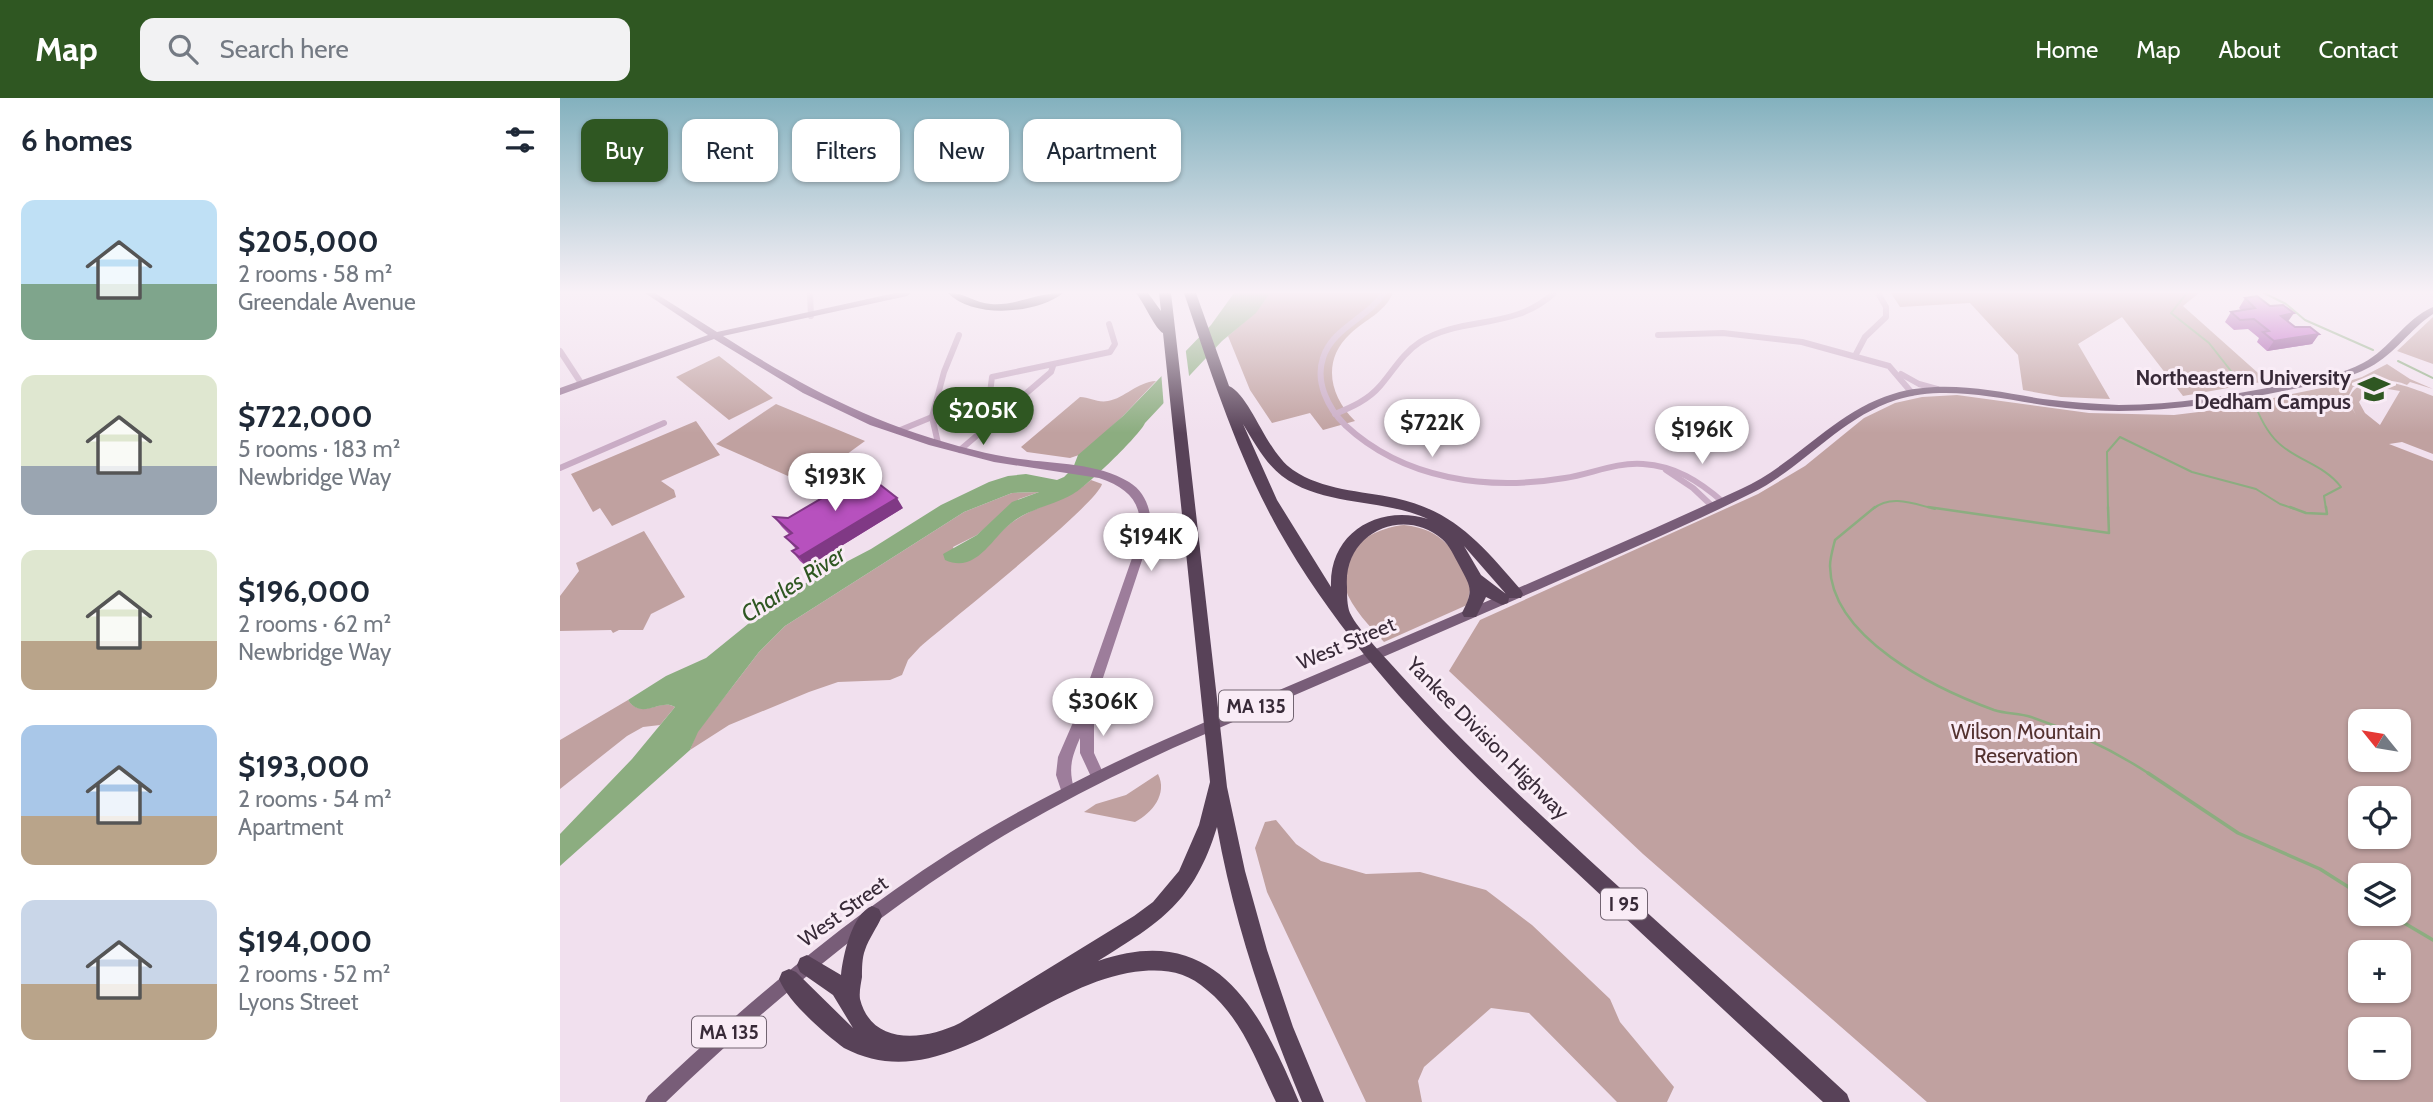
<!DOCTYPE html>
<meta charset="utf-8">
<style>
body{margin:0;font-family:Cabin,sans-serif;background:#f2f2f3;color:#1f2937;height:100vh;display:flex;flex-direction:column;font-size:26px;white-space:nowrap}
*{box-sizing:border-box;margin:0}
p{font-size:23px;color:#747a83}
.icon{flex:none;width:38px;height:38px;fill:none;stroke:currentColor;stroke-width:2;stroke-linecap:round;stroke-linejoin:round}
.map{position:relative;flex:1;overflow:hidden}
.side{display:flex;flex-direction:column;background:#fff;width:560px}
.side>*{flex:none}
.hud{position:absolute;left:21px;top:21px;width:665px;height:63px;display:flex;gap:14px}
.needle{width:46px;rotate:300deg}
.controls{position:absolute;left:1788px;top:611px;display:grid;gap:14px}
.controls a{display:grid;place-items:center;width:63px;height:63px;border-radius:14px;background:#fff;box-shadow:0 2px 5px #0004;font-size:35px}
.price{position:absolute;translate:-50% -60px;padding:0 16px;border-radius:24px;background:#fff;color:#222;font-size:23px;line-height:46px;filter:drop-shadow(0 2px 4px #0008)}
.price::after{content:'';position:absolute;left:50%;top:42px;width:21px;height:16px;margin-left:-10px;background:inherit;clip-path:polygon(0 0,100% 0,50% 100%)}
.price.current{background:#2f5722;color:#fff}
ul{padding:0;list-style:none}
li{display:flex;align-items:center;gap:21px;height:175px;padding:0 21px}
li span{display:grid;place-items:center;flex:none;width:196px;height:140px;border-radius:14px;color:#555}
li>.icon{margin-inline-start:auto}
span .icon{width:84px;height:84px;fill:#fffc;stroke-width:1}
li b{font-size:30px}
h2{display:flex;justify-content:space-between;align-items:center;height:84px;padding:0 21px;font-size:30px}
.chip{padding:0 24px;border-radius:14px;background:#fff;box-shadow:0 2px 5px #0004;font-size:24px;line-height:63px}
.chip.current{background:#2f5722;color:#fff}
header{display:flex;align-items:center;gap:42px;box-sizing:border-box;height:98px;padding:0 35px;background:#2f5722;color:#fff}
header strong{font-size:33px}
nav{display:flex;gap:38px;margin-inline-start:auto;font-size:24px}
.search{width:490px;height:63px;background:#f2f2f3;display:flex;align-items:center;gap:18px;box-sizing:border-box;padding:0 24px;border-radius:14px;color:#747a83;font-size:26px}
main{display:flex;flex:1;min-height:0}
.map>svg:first-child{display:block}
.green{fill:#c0a1a0;fill-rule:evenodd}
.water{fill:#8cad80}
.pier{fill:#f1e0ee}
.lines{fill:none;stroke-linecap:round;stroke-linejoin:round}
.stream-far2{stroke:#8cad80;stroke-width:2}
.stream-far1{stroke:#8cad80;stroke-width:2.5}
.stream{stroke:#8cad80;stroke-width:3.5}
.street{stroke:#c9acc5;stroke-width:6}
.secondary{fill:#9d7d9b;fill-rule:evenodd}
.primary{fill:#785d78;fill-rule:evenodd}
.highway{fill:#584258;fill-rule:evenodd}
.wall{fill:#9d46a3}
.shaded-wall{fill:#803985}
.building{fill:#b751be;stroke:#803985;stroke-width:2}
.labels{text-anchor:middle;dominant-baseline:central;stroke-width:6;stroke-linejoin:round;paint-order:stroke}
.shield{fill:#f9ecf6;stroke:#726471;stroke-width:2}
.shield-label{font-size:19px;font-weight:bold;fill:#382a38}
.poi-label{font-size:21px;font-weight:bold;fill:#382a38;stroke:#f9ecf6;text-anchor:end}
.street-label{font-size:21px;fill:#382a38;stroke:#f9ecf6}
.park-label{font-size:21px;fill:#543230;stroke:#f9ecf6}
.water-label{font-size:23px;font-style:italic;fill:#2f5722;stroke:#f9ecf6}
</style>
<header>
<strong>Map</strong>
<div class="search"><svg class="icon" aria-label="search" viewBox="0 0 24 24"><circle cx="10" cy="10" r="6"/><path d="M15 15l6 6"/></svg>Search here</div>
<nav><a>Home</a><a>Map</a><a>About</a><a>Contact</a></nav>
</header>
<main>
<section class="side">
<h2>6 homes<svg class="icon" aria-label="filters" viewBox="0 0 24 24"><path d="M4 7h16M4 17h16"/><circle cx="9" cy="7" r="2"/><circle cx="15" cy="17" r="2"/></svg></h2>
<ul>
<li><span style="background:linear-gradient(#bfe0f5 60%,#7fa58c 0)"><svg class="icon" aria-label="home" viewBox="0 0 24 24"><path d="M3 11l9-7 9 7M6 9v11h12V9"/></svg></span><div><b>$205,000</b><p>2 rooms · 58 m²</p><p>Greendale Avenue</p></div></li>
<li><span style="background:linear-gradient(#dfe7d0 65%,#9aa5b1 0)"><svg class="icon" aria-label="home" viewBox="0 0 24 24"><path d="M3 11l9-7 9 7M6 9v11h12V9"/></svg></span><div><b>$722,000</b><p>5 rooms · 183 m²</p><p>Newbridge Way</p></div></li>
<li><span style="background:linear-gradient(#dfe7d0 65%,#b9a48a 0)"><svg class="icon" aria-label="home" viewBox="0 0 24 24"><path d="M3 11l9-7 9 7M6 9v11h12V9"/></svg></span><div><b>$196,000</b><p>2 rooms · 62 m²</p><p>Newbridge Way</p></div></li>
<li><span style="background:linear-gradient(#a9c7e8 65%,#b9a48a 0)"><svg class="icon" aria-label="home" viewBox="0 0 24 24"><path d="M3 11l9-7 9 7M6 9v11h12V9"/></svg></span><div><b>$193,000</b><p>2 rooms · 54 m²</p><p>Apartment</p></div></li>
<li><span style="background:linear-gradient(#c9d6e8 60%,#b9a48a 0)"><svg class="icon" aria-label="home" viewBox="0 0 24 24"><path d="M3 11l9-7 9 7M6 9v11h12V9"/></svg></span><div><b>$194,000</b><p>2 rooms · 52 m²</p><p>Lyons Street</p></div></li>
</ul>
</section>
<div class="map">
<svg width="1873" height="1004" viewBox="0 0 1873 1004">
<rect width="100%" height="100%" fill="#f1e0ee"/>
<g class="green">
<path d="M710,195H833C824,215 806,221 790,236C762,262 769,298 795,323L763,332L750,315L712,325L690,292L668,238L695,215Z"/>
<polygon points="1331,195 1639,195 1623,208 1707,283 1623,298 1562,219 1518,246 1550,301 1501,299 1463,292 1458,257 1410,205 1340,209"/>
<polygon points="1873,219 1873,266 1837,253"/>
<polygon points="159,258 213,300 169,322 116,279"/>
<path d="M1827,266L1850,281L1873,291L1850,284L1847,287C1830,280 1809,281 1793,289L1787,301L1796,317L1790,305V298C1804,270 1852,290 1873,298V356L1842,344L1829,346L1873,363V1004H1367L1083,756L889,573L920,522L1198,396L1245,368L1304,320L1335,305L1362,299L1397,297L1529,315L1614,317L1655,312L1776,287L1802,279ZM1822,290L1840,293L1820,327L1805,315L1799,304L1807,293ZM1801,623H1839V662H1801ZM1801,700H1839V738H1801ZM1801,777H1839V816H1801ZM1801,854H1839V892H1801ZM1801,931H1839V970H1801Z"/>
<path d="M596,283L563,318L522,356L510,360L467,354L461,349L520,299C530,299 537,305 548,303C565,300 577,284 596,283Z"/>
<polygon points="216,306 305,343 246,386 156,346"/>
<polygon points="136,323 160,357 101,383 114,392 116,399 52,428 40,410 33,414 11,376"/>
<path d="M531,382L542,386C537,407 387,525 360,549L348,562L342,577L330,582L278,584L249,594L169,627L130,652L137,634L176,584L199,554L225,528L404,414L452,395L479,394L459,401L417,437L393,449L400,465C430,455 432,438 454,423C479,406 508,402 531,382Z"/>
<path d="M844,427C885,432 891,451 912,482L907,507L824,544C810,528 792,511 785,490C774,452 813,430 844,427Z"/>
<polygon points="84,433 125,499 91,516 83,532 59,532 53,535 51,532 0,533 0,498 19,473 16,465"/>
<path d="M68,602C82,622 100,600 115,609L100,627L83,629L67,638L0,691V642Z"/>
<path d="M598,676C608,696 592,715 575,724L524,714L536,706L566,697Z"/>
<polygon points="716,722 736,746 761,763 806,776 860,774 926,792 972,827 1050,901 1060,924 1114,989 1107,1004 1057,1004 969,915 931,910 864,969 858,983 862,1004 806,1004 707,794 695,750 705,724"/>
</g>
<path class="water" d="M674,195H710L696,215L662,243L585,325C580,337 525,390 513,396C494,407 472,410 454,423C433,437 417,477 385,462L383,456L417,437L452,404L479,394L452,395L404,414L225,528L199,554L176,584L138,634L130,652L0,768V736L72,661L115,609C100,600 82,623 68,602L106,578L146,560L225,496L311,451L381,407L429,384L448,378L466,376L497,382L504,379L513,370L518,357L563,318L651,227Z"/>
<polygon class="pier" points="625,247 630,285 604,311 601,273"/>
<g class="lines">
<g class="stream-far2">
<polyline points="1627,195 1611,215 1649,245 1682,287"/>
<polyline points="1704,195 1726,206 1745,222 1813,252"/>
<polyline points="1838,263 1873,280"/>
<path d="M1695,307C1701,322 1709,338 1722,348C1742,364 1765,368 1781,389L1764,398L1766,411"/>
<path d="M1313,411C1331,396 1354,406 1375,411"/>
<polyline points="1548,411 1547,354 1560,339 1632,374 1696,391 1720,406 1735,411"/>
</g>
<g class="stream-far1">
<path d="M1315,409L1275,442C1273,450 1270,460 1270,468C1271,540 1376,591 1434,612C1446,616 1459,615 1471,619C1513,633 1555,653 1591,677"/>
<polyline points="1368,409 1549,435 1548,409"/>
<polyline points="1730,409 1746,415 1767,416 1766,409"/>
</g>
<g class="stream">
<polyline points="1588,675 1678,735 1760,771 1801,797"/>
<polyline points="1829,816 1873,842"/>
</g>
<g class="street">
<polyline points="250,195 251,218"/>
<path d="M824,195C808,220 772,230 763,260C755,284 768,310 785,327C844,382 928,393 1005,380C1031,376 1056,364 1083,366C1115,368 1139,383 1163,404"/>
<polyline points="1098,237 1163,235 1242,244 1329,268 1352,295"/>
<polyline points="0,253 21,285"/>
<polyline points="1295,258 1305,239 1326,219 1326,209 1318,195"/>
<polyline points="1341,276 1359,286 1377,291"/>
<path d="M775,316C792,309 808,302 820,288C833,273 843,255 860,244C903,217 953,233 994,195"/>
<polyline points="426,327 432,279 550,254 555,246 549,226"/>
<polyline points="338,333 372,319"/>
<polyline points="378,345 372,319 384,274 399,237"/>
<polyline points="400,352 491,274 493,268"/>
<polyline points="0,370 104,325"/>
<polyline points="1106,372 1133,390 1152,408"/>
</g>
<path class="secondary" d="M85,195H95L157,234L335,195H351L347,198L163,238C246,291 318,328 414,352C429,356 445,359 460,361C495,366 538,365 569,384C587,395 592,415 591,435L532,613L534,617V655L545,679L543,683L538,685L533,683L520,655V640C511,661 508,671 515,694L513,698L508,700L503,698L496,677L498,659L521,606L578,443C585,408 572,391 539,380L434,364L369,347L310,327L243,295L154,241L0,297V290L148,237Z"/>
<path class="primary" d="M1873,209V216C1850,231 1835,256 1810,269C1788,281 1762,285 1738,290C1661,306 1584,319 1506,310C1450,304 1391,285 1336,302C1280,320 1244,369 1192,395C1129,427 1063,454 998,483C870,539 741,594 613,650C550,679 489,710 430,746C312,819 206,908 106,1004H85L88,998C191,901 299,809 420,736C479,701 541,670 604,642C796,558 990,479 1181,391C1236,366 1274,314 1333,296C1382,281 1434,293 1483,301C1508,304 1534,306 1559,307C1619,307 1679,296 1737,284C1759,279 1783,276 1803,265C1830,251 1845,221 1873,209Z"/>
<g class="highway">
<path d="M388,195C404,194 415,205 431,206C456,208 478,194 503,195C477,216 413,221 388,195Z"/>
<path d="M576,195H588L601,213L599,195H611L667,689L685,773L707,852L733,929L764,1004H742C705,915 674,824 657,729C634,804 601,824 538,863C655,822 700,911 739,1004H716C697,965 682,920 647,892C628,875 608,871 583,873C481,881 387,1004 284,950C264,935 228,904 219,881L222,874L229,871L236,874L293,930L273,897L240,874L237,867L240,860L247,857L281,877C283,857 292,816 312,808L319,811L322,818C317,830 309,840 305,852C302,860 302,870 302,879C301,885 299,894 300,901C312,949 366,942 400,925L574,818L593,804L619,773L639,727L650,684L603,235C596,232 584,205 576,195Z"/>
<path d="M624,195H636L669,288C691,298 706,354 733,372C762,392 801,393 835,400C895,413 922,447 961,492L963,496L961,500H949L948,505L942,507L926,499L916,519H904L902,515C914,491 911,490 899,467C894,458 890,448 882,441C843,408 783,435 787,489C787,497 787,508 790,515C798,532 827,561 840,576C905,648 977,714 1048,779C1128,852 1208,923 1287,996L1290,1004H1263C1180,927 1097,850 1015,773C904,670 793,564 718,431C677,357 651,275 624,195ZM683,326C694,344 705,365 722,378C763,409 822,400 868,421C818,406 769,435 771,489L717,402ZM904,448L946,496L921,477Z"/>
</g>
</g>
<g class="wall">
<polygon points="1685,200 1728,223 1735,229 1759,236 1752,246 1707,253 1697,244 1699,240 1688,231 1674,232 1665,224 1671,214 1681,212 1679,210"/>
<polygon points="343,410 247,469 240,463 232,453 236,451 225,439 229,436 222,429 214,419 228,420"/>
</g>
<g class="shaded-wall">
<polygon points="1734,215 1727,225 1721,218"/>
<polygon points="1759,236 1752,246 1707,253 1714,243"/>
<polygon points="337,400 343,410 247,469 239,459"/>
</g>
<g class="building">
<polygon points="1697,198 1710,208 1723,207 1734,215 1721,218 1735,229 1750,229 1759,236 1714,243 1703,234 1709,233 1694,221 1680,222 1671,214 1695,210 1685,200"/>
<polygon points="305,375 337,400 239,459 232,453 238,450 225,439 232,435 214,419 228,420"/>
</g>
<linearGradient id="sky" x2="0" y2="1"><stop stop-color="#83b1be"/><stop offset="0.58" stop-color="#f9f1f7"/><stop offset="1" stop-color="#f9f1f7" stop-opacity="0"/></linearGradient>
<rect width="1873" height="335" fill="url(#sky)"/>
<defs>
<symbol id="university-bare" viewBox="-9 -9 18 18"><path d="M0-5L7-2L0 1L-7-2ZM-4 1L0 2.5L4 1V4Q0 6-4 4Z" fill="#2f5722" stroke="#f9ecf6" stroke-width="2.5" paint-order="stroke"/></symbol>
</defs>
<g fill-rule="evenodd">
<use href="#university-bare" x="1792" y="269" width="44" height="44"/>
</g>
<g class="labels">
<g class="shield">
<rect x="659" y="592.5" width="74" height="31" rx="5"/>
<rect x="1041" y="790.5" width="46" height="31" rx="5"/>
<rect x="132" y="918.5" width="74" height="31" rx="5"/>
</g>
<g class="shield-label">
<text x="696" y="608">MA 135</text>
<text x="1064" y="806">I 95</text>
<text x="169" y="934">MA 135</text>
</g>
<g class="poi-label">
<text x="1791" y="279">Northeastern University<tspan x="1791" dy="24">Dedham Campus</tspan></text>
</g>
<g class="street-label">
<text transform="translate(786 545) rotate(-23)">West Street</text>
<text transform="translate(928 640) rotate(45)">Yankee Division Highway</text>
<text transform="translate(283 813) rotate(-36)">West Street</text>
</g>
<g class="park-label">
<text x="1466" y="633">Wilson Mountain<tspan x="1466" dy="24">Reservation</tspan></text>
</g>
<g class="water-label">
<text transform="translate(233 486) rotate(-33)">Charles River</text>
</g>
</g>
</svg>
<div class="controls">
<a><svg class="needle" viewBox="-14 -14 28 28"><path d="M0-13l5 13h-10z" fill="#e53935"/><path d="M0 13l5-13h-10z" fill="#747a83"/></svg></a>
<a><svg class="icon" aria-label="locate" viewBox="0 0 24 24"><circle cx="12" cy="12" r="6"/><path d="M12 2v4M12 18v4M2 12h4M18 12h4"/></svg></a>
<a><svg class="icon" aria-label="layers" viewBox="0 0 24 24"><path d="M12 4l9 5-9 5-9-5zM3 14l9 5 9-5"/></svg></a>
<a>+</a>
<a>−</a>
</div>
<b class="price current" style="left:423px;top:349px">$205K</b>
<b class="price" style="left:872px;top:361px">$722K</b>
<b class="price" style="left:1142px;top:368px">$196K</b>
<b class="price" style="left:275px;top:415px">$193K</b>
<b class="price" style="left:591px;top:475px">$194K</b>
<b class="price" style="left:543px;top:640px">$306K</b>
<div class="hud">
<a class="chip current">Buy</a>
<a class="chip">Rent</a>
<a class="chip">Filters</a>
<a class="chip">New</a>
<a class="chip">Apartment</a>
</div>
</div>
</main>
